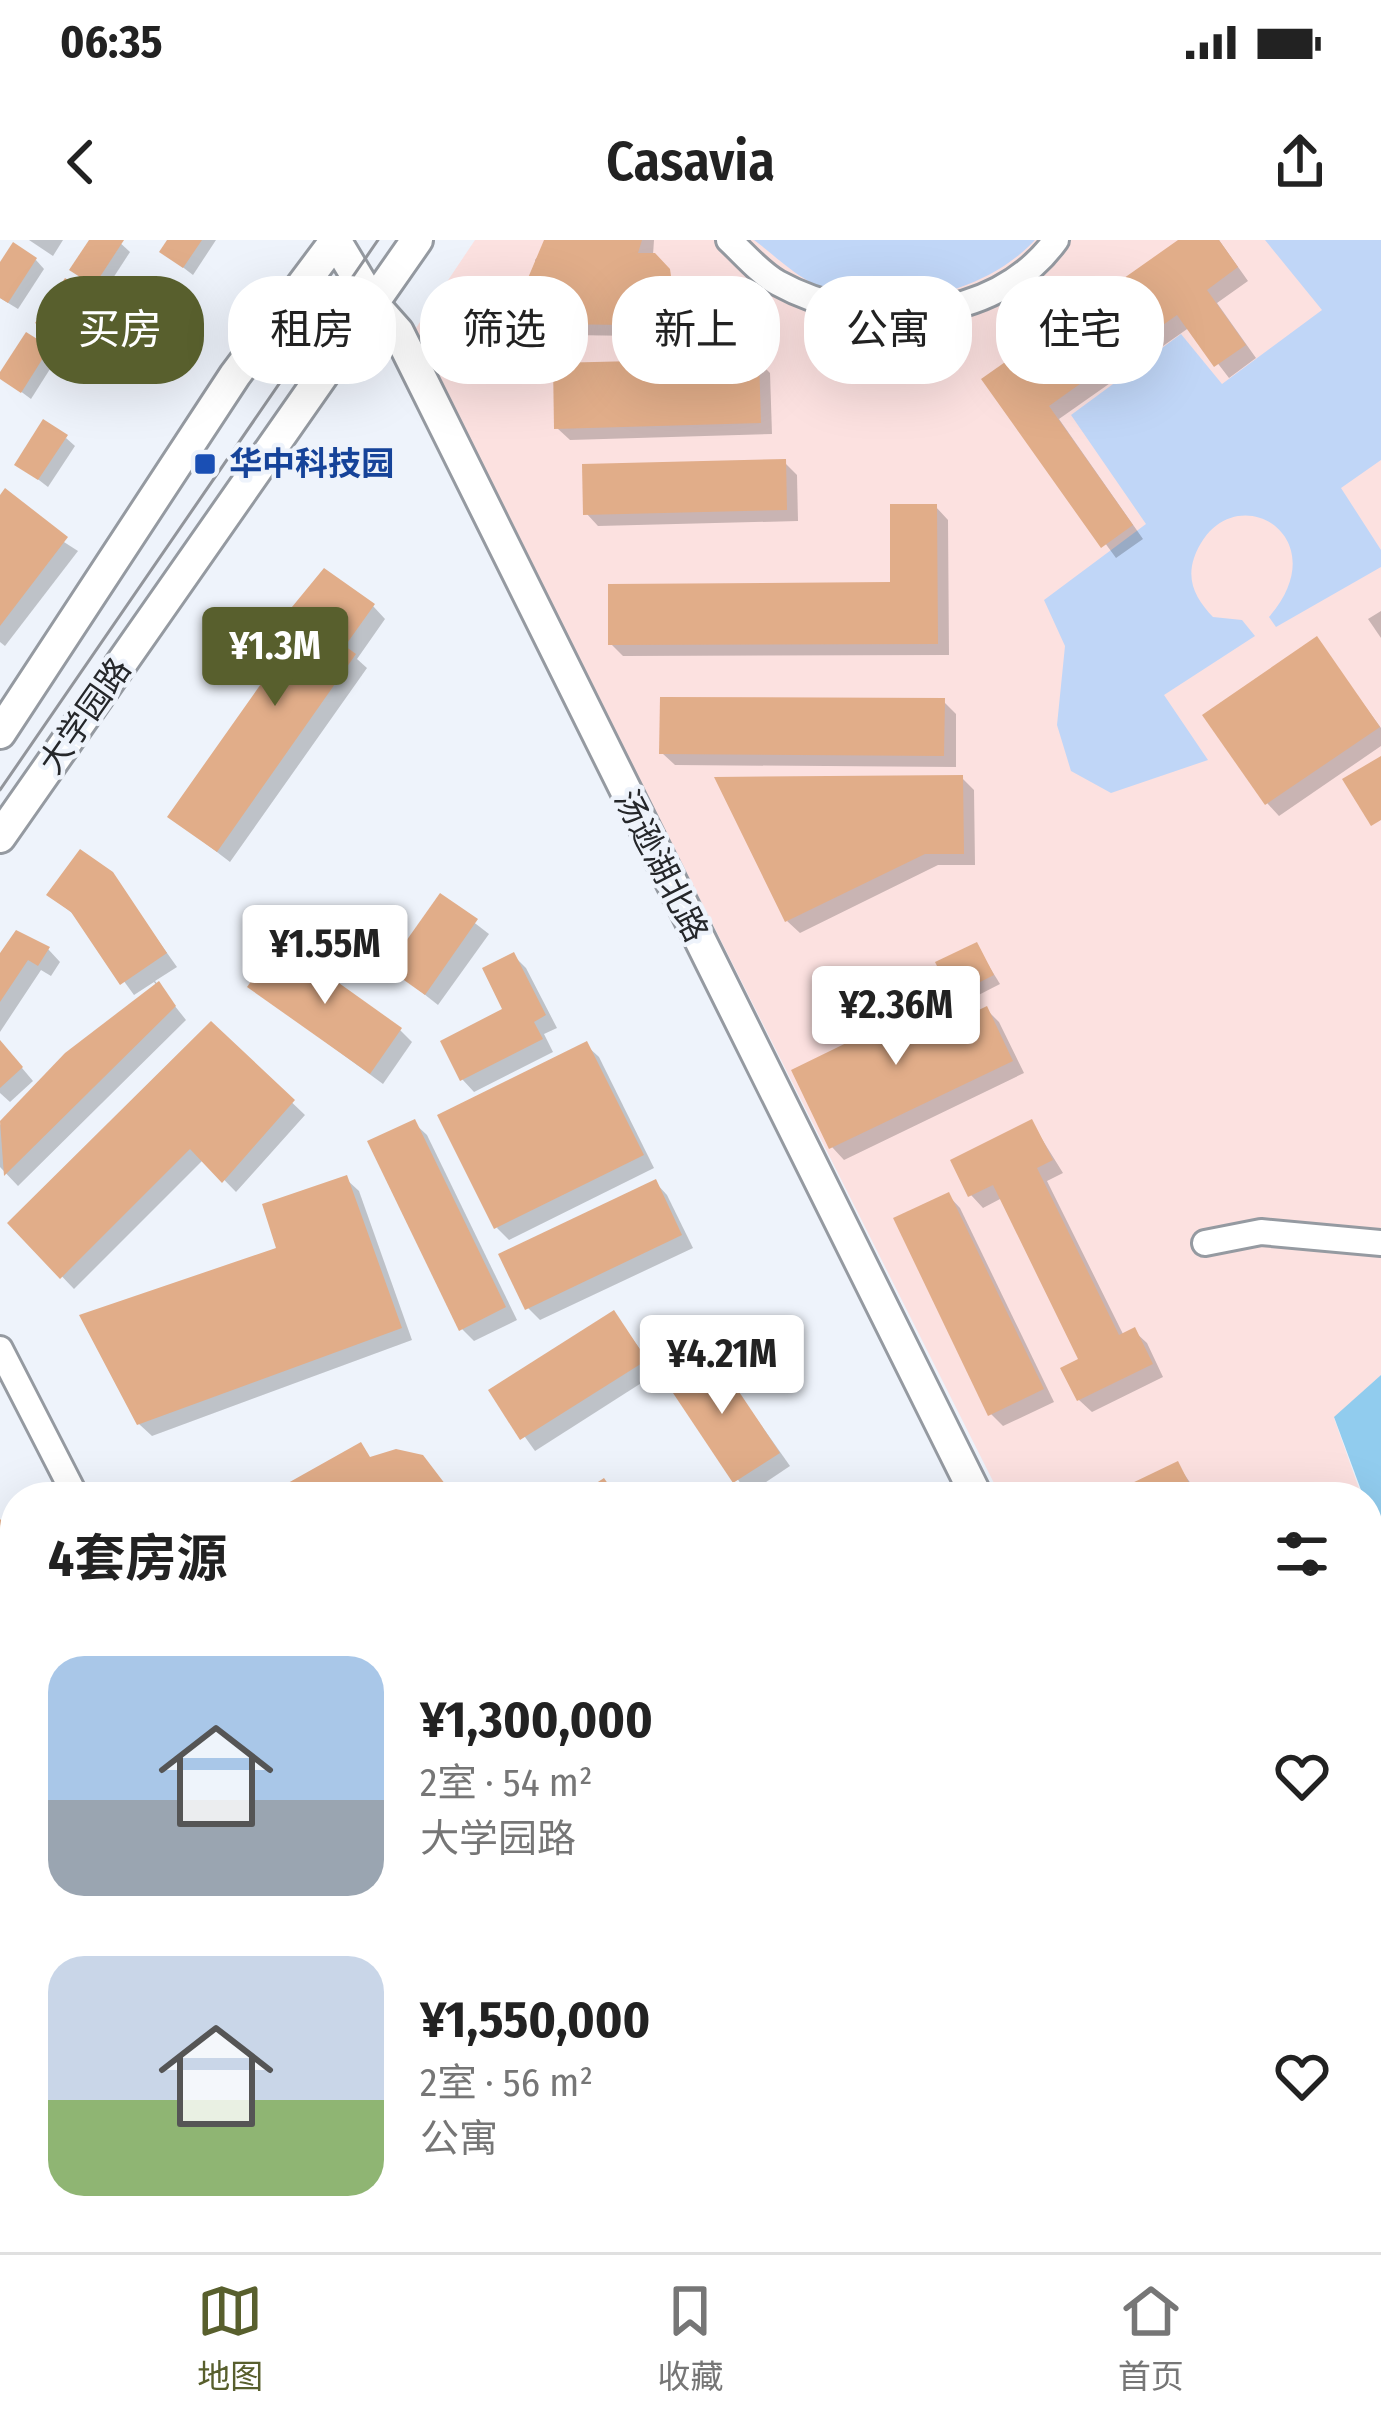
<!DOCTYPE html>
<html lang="zh">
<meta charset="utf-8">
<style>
body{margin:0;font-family:"Fira Sans Condensed","Noto Sans SC",sans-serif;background:#f6f6f6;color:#222;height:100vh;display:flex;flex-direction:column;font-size:45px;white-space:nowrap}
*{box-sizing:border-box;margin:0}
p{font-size:39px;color:#767676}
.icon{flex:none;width:66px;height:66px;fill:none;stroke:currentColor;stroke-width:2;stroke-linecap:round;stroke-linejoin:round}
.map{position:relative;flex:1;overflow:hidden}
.details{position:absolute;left:0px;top:1242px;width:1383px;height:771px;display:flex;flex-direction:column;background:#fff;border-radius:48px 48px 0 0;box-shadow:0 12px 48px #0002}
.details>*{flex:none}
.banner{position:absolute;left:36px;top:36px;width:1311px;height:108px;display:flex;gap:24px}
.price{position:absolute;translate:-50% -102px;padding:0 27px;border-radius:12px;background:#fff;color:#222;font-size:39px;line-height:78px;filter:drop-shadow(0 3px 6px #0008)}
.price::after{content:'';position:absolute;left:50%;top:72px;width:36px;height:27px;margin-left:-18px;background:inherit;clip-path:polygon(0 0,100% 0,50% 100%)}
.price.selected{background:#585f2d;color:#fff}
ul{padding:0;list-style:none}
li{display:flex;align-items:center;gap:36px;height:300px;padding:0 48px}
li span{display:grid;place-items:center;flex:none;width:336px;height:240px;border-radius:36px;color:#555}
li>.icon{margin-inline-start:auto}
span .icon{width:144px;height:144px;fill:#fffc;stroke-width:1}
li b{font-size:51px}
h2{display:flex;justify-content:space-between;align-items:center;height:144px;padding:0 48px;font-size:51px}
.chip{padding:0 42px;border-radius:48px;background:#fff;box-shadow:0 12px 48px #0002;font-size:42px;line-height:108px}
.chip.selected{background:#585f2d;color:#fff}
.status{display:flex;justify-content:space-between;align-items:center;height:84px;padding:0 60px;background:#fff;direction:ltr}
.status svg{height:33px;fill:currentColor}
header{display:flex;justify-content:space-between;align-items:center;height:156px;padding:0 48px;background:#fff;font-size:54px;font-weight:600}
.tabs{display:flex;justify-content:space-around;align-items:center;height:168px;border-top:3px solid #e0e0e0;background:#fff;font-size:33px;color:#767676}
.tabs a{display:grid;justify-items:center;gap:6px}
.tabs .selected{color:#585f2d}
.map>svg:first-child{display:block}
.industrial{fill:#fce1e0}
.green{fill:#c0d6f7}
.water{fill:#91ccee}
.shadow{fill:#0003}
.building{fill:#e1ad89}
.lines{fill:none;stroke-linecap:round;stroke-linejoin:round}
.minor-casing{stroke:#959aa1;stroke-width:30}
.major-casing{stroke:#959aa1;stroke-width:36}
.minor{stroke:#fff;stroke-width:24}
.major{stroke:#fff;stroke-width:30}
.tram{stroke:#92959b;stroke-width:3}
.transit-dot{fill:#1a4fb4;stroke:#eef3fb;stroke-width:4.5}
.labels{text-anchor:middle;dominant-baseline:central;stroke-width:9;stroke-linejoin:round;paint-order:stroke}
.transit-label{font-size:33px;font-weight:bold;fill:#164399;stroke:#eef3fb;text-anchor:start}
.street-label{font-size:33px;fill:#25272a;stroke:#eef3fb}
</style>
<div class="status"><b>06:35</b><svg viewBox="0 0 49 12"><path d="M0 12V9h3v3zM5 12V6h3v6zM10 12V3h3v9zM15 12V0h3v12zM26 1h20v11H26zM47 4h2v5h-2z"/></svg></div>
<header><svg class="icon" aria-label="back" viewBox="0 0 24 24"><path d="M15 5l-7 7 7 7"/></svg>Casavia<svg class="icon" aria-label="share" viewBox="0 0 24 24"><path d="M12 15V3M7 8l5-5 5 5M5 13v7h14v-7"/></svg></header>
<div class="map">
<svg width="1381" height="2012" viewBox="0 0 1381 2012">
<rect width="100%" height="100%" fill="#eef3fb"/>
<g class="industrial">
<polygon points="475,0 1381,0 1381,1135 1334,1178 1362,1257 1001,1257 414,91"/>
<polygon points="1368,1272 1381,1304 1381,2012 1313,2012 1308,1998 1368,1998"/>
</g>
<g class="green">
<path d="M754,0H1035C984,55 885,77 816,45C794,35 773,14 754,0Z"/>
<path d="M1265,0H1381V220L1341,248L1381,310V327L1276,387L1269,377C1342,293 1226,230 1194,318C1186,342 1197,360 1213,377L1242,380L1255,396L1164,455L1208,520L1111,553L1071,531L1057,485L1065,406L1044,360L1146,284L1071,175L1181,94L1222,144L1322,70Z"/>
</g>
<polygon class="water" points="1381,1135 1381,1304 1334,1177"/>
<g class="shadow">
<polygon points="29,0 63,0 53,16"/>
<polygon points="93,0 117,0 130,12 104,52 82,38"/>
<polygon points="171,0 216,0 193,35 163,12"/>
<polygon points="551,0 654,0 653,15 683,53 719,63 731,75 713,97 567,95 536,55 535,20"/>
<polygon points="1183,0 1219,0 1248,41 1217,63 1256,118 1229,138 1190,87 1059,179 1143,299 1116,318 985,139"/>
<polygon points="36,20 44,29 18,69 0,58 0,27"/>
<polygon points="87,56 96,65 69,106 39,83"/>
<polygon points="27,96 57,118 31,159 0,136"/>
<polygon points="758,121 770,133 772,194 570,200 557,188"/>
<polygon points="66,198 75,206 48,247 18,224"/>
<polygon points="784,222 797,235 798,281 598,286 586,273"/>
<polygon points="0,261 78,311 5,406 0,402"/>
<polygon points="936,267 948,280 949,415 623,416 611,404 893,345"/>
<polygon points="373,366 385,379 357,419 367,428 230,622 171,577 289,410 273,394"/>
<polygon points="1381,371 1381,398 1368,379"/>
<polygon points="1317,400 1381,488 1381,506 1279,576 1267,563"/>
<polygon points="943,461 956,474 956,527 675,525 662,513"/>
<polygon points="962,538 974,550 975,625 938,625 800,693 787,681"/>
<polygon points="111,634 177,727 155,741 186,780 18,946 0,927 0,885 67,815 157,746 154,742 134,755 78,678 50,655"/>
<polygon points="441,657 489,694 438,765 391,728"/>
<polygon points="976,705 1000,744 963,763 954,754"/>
<polygon points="48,709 60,722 51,736 41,730 0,792 0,718"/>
<polygon points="513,715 526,728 557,788 544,794 553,812 474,852 462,839 506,770"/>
<polygon points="251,747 400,790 412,802 383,844"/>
<polygon points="903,755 930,797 987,770 999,782 1024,833 844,920 832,907 879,791"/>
<polygon points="211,785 305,875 236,952 204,919 74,1049 11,983"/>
<polygon points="0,802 33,841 10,862 0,853"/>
<polygon points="586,805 599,817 654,928 509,1000 497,988"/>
<polygon points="414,883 427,895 517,1080 474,1101 462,1089"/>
<polygon points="1032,883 1063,933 1047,941 1124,1096 1134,1091 1147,1103 1163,1137 1092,1172 1079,1160 1082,1120 1002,958 983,968 971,955"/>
<polygon points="346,939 359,951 412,1100 152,1196 139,1184 280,1010"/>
<polygon points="655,942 667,955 693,1008 540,1080 528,1068"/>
<polygon points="948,955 960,968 1054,1162 1003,1186 991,1174"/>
<polygon points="614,1073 657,1133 535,1211 492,1151"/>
<polygon points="711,1114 790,1226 748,1254 669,1141"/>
<polygon points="1178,1225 1200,1257 1110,1257"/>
<polygon points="0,1283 15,1298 14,1349 0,1335"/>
<polygon points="1368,1360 1381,1395 1368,1401"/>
<polygon points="1381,1455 1381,1510 1368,1483 1368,1459"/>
<polygon points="0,1514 15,1528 15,1730 0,1745"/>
<polygon points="1368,1679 1381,1692 1381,1741 1368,1745"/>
<polygon points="1381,1856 1381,1921 1374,1923 1381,1941 1381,2012 1361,2012 1356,1998 1368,1998 1368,1861"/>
<polygon points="0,1949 15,1963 15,1998 49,1998 61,2012 0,2012"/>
<polygon points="830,1998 884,1998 890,2012 793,2012"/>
<polygon points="968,1998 1139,1998 1144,2012 973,2012"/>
</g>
<g class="building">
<polygon points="89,0 124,0 94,46 69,30"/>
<polygon points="167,0 202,0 183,28 159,12"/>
<polygon points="544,0 642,0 638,13 655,13 670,29 673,50 699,49 721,61 700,86 552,84 533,56 528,38"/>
<polygon points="1178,0 1219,0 1238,27 1207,50 1246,105 1214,127 1177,75 1049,166 1133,285 1101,308 981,139"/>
<polygon points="13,2 37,18 8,63 0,58 0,22"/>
<polygon points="65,38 89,54 60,99 35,83"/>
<polygon points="26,92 50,107 21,153 0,139 0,132"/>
<polygon points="759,118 761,183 554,189 553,123"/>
<polygon points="43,179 68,195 38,240 14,225"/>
<polygon points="786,219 787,270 583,275 582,224"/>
<polygon points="5,248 68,297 0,386 0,255"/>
<polygon points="890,264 937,264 938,404 608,405 608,344 890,342"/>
<polygon points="324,328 375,364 345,406 356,414 217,612 167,577 287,407 269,395"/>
<polygon points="1317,396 1380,487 1265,565 1202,475"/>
<polygon points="660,457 945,458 944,516 659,514"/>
<polygon points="1381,516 1381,580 1371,586 1342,539"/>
<polygon points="963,535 964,614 925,614 785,682 714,537"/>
<polygon points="80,609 113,632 167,713 120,745 71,672 46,655"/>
<polygon points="440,653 478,679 425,755 387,728"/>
<polygon points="16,690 50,707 38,726 28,720 0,762 0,713"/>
<polygon points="280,701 402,788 370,834 247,747"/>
<polygon points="977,702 994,735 952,756 935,722"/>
<polygon points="514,712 546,775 534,782 543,799 460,841 440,801 502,769 482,728"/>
<polygon points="159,741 176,766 4,936 0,881 65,813"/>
<polygon points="903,751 925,796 987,766 1013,821 829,909 791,830 875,789 865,769"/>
<polygon points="211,781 295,860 222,943 190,909 60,1039 7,983"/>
<polygon points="0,800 23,827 0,848"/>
<polygon points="587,801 644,915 494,989 437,875"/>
<polygon points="415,879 506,1067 459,1091 367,901"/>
<polygon points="1032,879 1053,920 1037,928 1119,1095 1135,1087 1153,1124 1077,1161 1060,1128 1078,1119 993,945 968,957 950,920"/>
<polygon points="347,935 402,1088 137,1185 79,1075 276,1008 262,964"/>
<polygon points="656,939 682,995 525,1070 498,1014"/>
<polygon points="949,952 1044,1149 988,1176 893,978"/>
<polygon points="614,1070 647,1120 520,1200 488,1150"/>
<polygon points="711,1110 780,1213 733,1243 665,1141"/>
<polygon points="361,1202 370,1217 396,1209 423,1215 455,1257 263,1257"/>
<polygon points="1178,1221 1196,1257 1103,1257"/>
<polygon points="604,1238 617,1257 575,1257"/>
<polygon points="0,1279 15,1294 15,1323 0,1338"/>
<polygon points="15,1413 15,1472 11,1477 0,1466 0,1428"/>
<polygon points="1381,1451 1381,1504 1374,1507 1368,1456"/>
<polygon points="0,1510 15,1524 15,1705 0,1721"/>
<polygon points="1368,1674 1381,1708 1381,1724 1368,1729"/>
<polygon points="1381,1853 1381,1904 1368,1909 1368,1858"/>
<polygon points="1368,1923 1381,1956 1378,2012 1358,2012 1353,1998 1368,1998"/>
<polygon points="0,1944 15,1959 15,1972 0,1987"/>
<polygon points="15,1982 15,1998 51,1998 63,2012 0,2012 0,1995"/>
<polygon points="168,1998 211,1998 217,2012 146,2012 145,2008"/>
<polygon points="387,1998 398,1998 404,2012 354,2012"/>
<polygon points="498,1998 621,1998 627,2012 504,2012"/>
<polygon points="822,1998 879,1998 884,2012 786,2012"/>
<polygon points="965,1998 1133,1998 1138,2010 970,2012"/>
</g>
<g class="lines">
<defs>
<g id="minor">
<path d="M729,0C744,14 760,33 778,43C863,90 994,86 1056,0"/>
<polyline points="1205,1003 1261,992 1381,1003"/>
<polyline points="0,1109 76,1257"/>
<polyline points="1368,1795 1381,1790"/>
<polyline points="98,2012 102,1998"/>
</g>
<g id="major">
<polyline points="335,0 374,65 398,92 977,1257"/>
<polyline points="0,493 235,135 336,0"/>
<polyline points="0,597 417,0"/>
<polyline points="1289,1998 1294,2012"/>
</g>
</defs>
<use href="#minor" class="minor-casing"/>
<use href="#major" class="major-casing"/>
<use href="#minor" class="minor"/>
<use href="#major" class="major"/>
<polyline class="tram" points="0,550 378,0"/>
</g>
<rect class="transit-dot" x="193" y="212" width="24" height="24" rx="6"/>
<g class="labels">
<g class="transit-label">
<text x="229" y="224">华中科技园</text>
</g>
<g class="street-label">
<text transform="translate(85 476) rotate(-55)">大学园路</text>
<text transform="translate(661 626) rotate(63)">汤逊湖北路</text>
</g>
</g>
</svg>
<b class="price selected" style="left:275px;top:469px">¥1.3M</b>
<b class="price" style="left:325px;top:767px">¥1.55M</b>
<b class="price" style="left:896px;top:828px">¥2.36M</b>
<b class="price" style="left:722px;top:1177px">¥4.21M</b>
<div class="banner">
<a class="chip selected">买房</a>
<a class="chip">租房</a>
<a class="chip">筛选</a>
<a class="chip">新上</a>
<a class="chip">公寓</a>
<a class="chip">住宅</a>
</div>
<section class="details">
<h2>4套房源<svg class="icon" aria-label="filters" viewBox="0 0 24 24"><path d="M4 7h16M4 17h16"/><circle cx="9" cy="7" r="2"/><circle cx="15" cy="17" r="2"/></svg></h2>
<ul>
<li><span style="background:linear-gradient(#a9c7e8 60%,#9aa5b1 0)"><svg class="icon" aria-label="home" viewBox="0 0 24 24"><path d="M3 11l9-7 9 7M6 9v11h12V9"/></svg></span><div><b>¥1,300,000</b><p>2室 · 54 m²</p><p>大学园路</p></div><svg class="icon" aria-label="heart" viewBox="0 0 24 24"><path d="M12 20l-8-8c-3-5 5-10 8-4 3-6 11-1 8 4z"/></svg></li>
<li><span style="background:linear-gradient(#c9d6e8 60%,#8fb573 0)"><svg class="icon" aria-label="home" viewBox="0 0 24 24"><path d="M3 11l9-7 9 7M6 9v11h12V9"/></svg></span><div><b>¥1,550,000</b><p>2室 · 56 m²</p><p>公寓</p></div><svg class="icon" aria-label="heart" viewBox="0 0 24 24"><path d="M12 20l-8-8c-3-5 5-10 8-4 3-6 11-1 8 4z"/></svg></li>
</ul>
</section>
</div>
<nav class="tabs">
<a class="selected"><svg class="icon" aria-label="map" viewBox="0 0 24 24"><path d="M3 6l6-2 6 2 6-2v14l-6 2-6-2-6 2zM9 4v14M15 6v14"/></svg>地图</a>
<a><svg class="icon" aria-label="saved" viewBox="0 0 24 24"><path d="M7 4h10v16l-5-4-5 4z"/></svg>收藏</a>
<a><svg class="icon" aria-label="home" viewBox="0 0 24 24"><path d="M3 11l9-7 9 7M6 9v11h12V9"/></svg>首页</a>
</nav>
